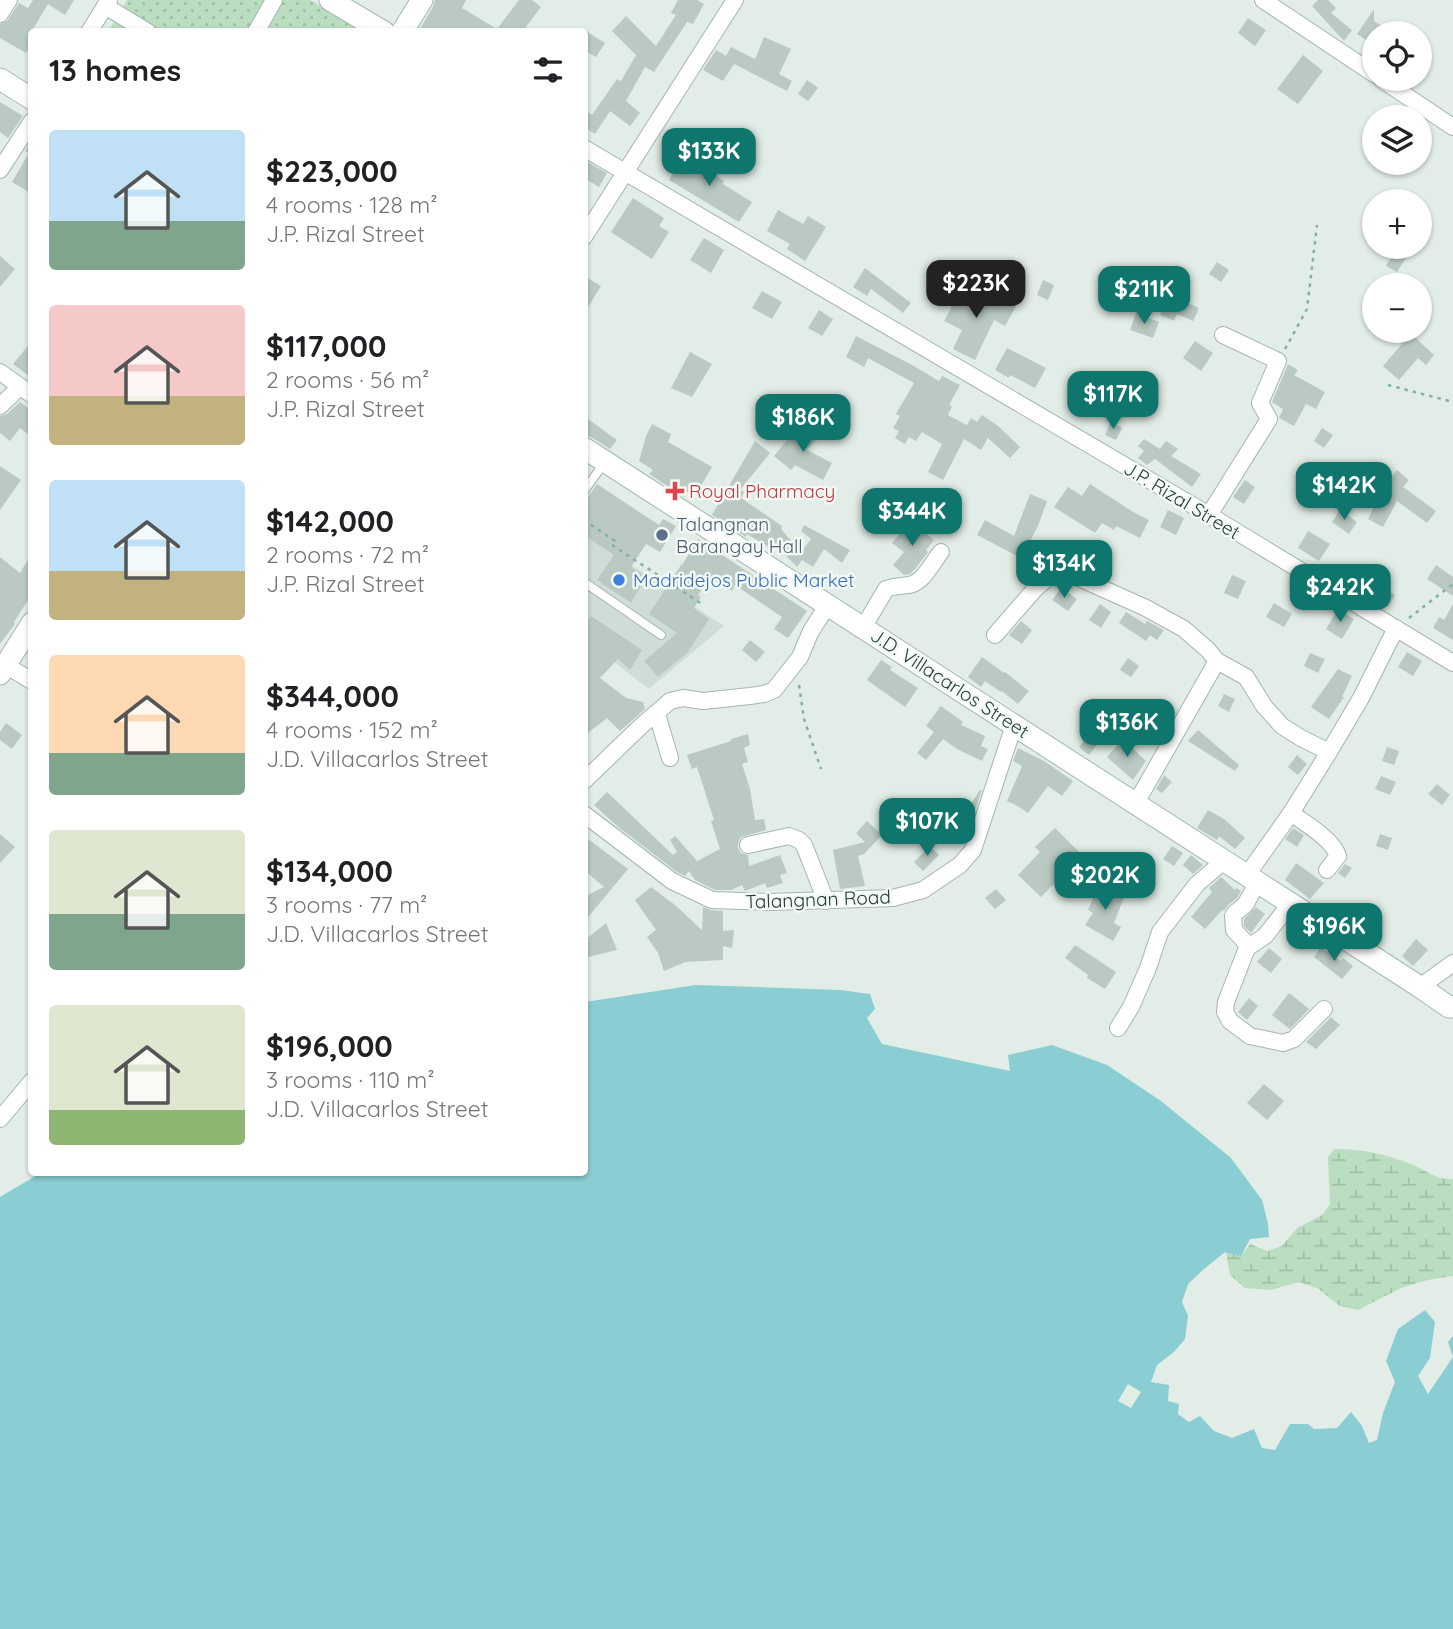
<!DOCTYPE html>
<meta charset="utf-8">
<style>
body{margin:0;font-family:Quicksand,sans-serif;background:#f6f6f6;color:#202124;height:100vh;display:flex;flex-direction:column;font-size:26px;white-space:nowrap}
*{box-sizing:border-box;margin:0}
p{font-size:23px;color:#757577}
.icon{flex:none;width:38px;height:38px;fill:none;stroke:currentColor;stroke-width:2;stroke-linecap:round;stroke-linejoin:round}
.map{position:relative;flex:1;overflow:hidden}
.details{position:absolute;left:28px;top:28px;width:560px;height:1148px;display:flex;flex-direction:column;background:#fff;border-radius:7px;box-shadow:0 2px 5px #0004}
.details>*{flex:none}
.controls{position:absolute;left:1362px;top:21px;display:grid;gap:14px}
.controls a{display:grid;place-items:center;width:70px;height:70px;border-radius:50%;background:#fff;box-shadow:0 2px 5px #0004;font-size:35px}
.price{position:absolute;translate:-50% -60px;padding:0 16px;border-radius:14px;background:#0f766e;color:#fff;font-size:23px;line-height:46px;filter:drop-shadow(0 2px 4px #0008)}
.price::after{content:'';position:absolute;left:50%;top:42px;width:21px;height:16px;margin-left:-10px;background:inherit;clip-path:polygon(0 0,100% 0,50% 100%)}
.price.on{background:#222;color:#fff}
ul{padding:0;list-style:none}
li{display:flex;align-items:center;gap:21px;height:175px;padding:0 21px}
li span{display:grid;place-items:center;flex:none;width:196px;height:140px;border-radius:7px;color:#555}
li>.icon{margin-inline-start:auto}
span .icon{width:84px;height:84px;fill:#fffc;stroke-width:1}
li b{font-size:30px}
h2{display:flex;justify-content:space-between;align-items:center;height:84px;padding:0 21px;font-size:30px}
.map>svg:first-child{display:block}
.built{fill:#d0ddd6}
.wetland{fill:url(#wetland-marsh)}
.park{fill:url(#park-dots)}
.water{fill:#8acdd2}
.pier{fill:#e2ede7}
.building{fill:#bacac3}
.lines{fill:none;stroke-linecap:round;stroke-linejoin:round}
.lane-casing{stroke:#a5b5ae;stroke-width:10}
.street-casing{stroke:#a5b5ae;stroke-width:18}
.secondary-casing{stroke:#a0b9ae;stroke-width:23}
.path{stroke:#82b19e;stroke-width:2.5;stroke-dasharray:3.5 5;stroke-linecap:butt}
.lane{stroke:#fff;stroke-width:8}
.street{stroke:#fff;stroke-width:16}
.secondary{stroke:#fff;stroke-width:21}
.health-dot{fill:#e0444e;stroke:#f3f9f5;stroke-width:2.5}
.service-dot{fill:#5c6f8a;stroke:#f3f9f5;stroke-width:2.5}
.shop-dot{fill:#3f7fe0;stroke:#f3f9f5;stroke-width:2.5}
.labels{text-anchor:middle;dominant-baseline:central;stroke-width:5;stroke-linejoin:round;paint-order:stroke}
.health-label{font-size:19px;fill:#be3a42;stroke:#f3f9f5;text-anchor:start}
.street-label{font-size:19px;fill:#223e34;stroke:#f3f9f5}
.service-label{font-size:19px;fill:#4e5e75;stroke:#f3f9f5;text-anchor:start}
.shop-label{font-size:19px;fill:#366cbe;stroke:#f3f9f5;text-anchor:start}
</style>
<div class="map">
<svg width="1453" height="1629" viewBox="0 0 1453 1629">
<defs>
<pattern id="wetland-marsh" width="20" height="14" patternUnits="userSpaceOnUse" patternTransform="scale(1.75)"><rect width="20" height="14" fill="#bbdec1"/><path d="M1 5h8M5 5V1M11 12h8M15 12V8" fill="none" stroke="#a0c0a6"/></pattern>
<pattern id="park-dots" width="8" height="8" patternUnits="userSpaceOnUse" patternTransform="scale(1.75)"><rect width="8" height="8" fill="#bbdec1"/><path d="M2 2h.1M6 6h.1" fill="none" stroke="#a0c0a6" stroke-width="1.8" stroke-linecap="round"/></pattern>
</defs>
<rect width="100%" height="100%" fill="#e2ede7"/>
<polygon class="built" points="584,534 724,626 649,689 585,639"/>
<path class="wetland" d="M1334,1149C1362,1149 1385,1154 1411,1164C1428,1171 1433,1179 1453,1179V1276L1428,1280L1401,1288L1358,1310L1340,1306L1317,1288L1299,1282L1271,1290L1245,1288L1230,1275L1226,1252L1241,1256L1250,1244L1267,1251L1282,1246L1297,1228L1322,1215L1330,1204L1328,1157Z"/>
<polygon class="park" points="127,0 310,0 363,31 108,32"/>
<polygon class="water" points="696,985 840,990 870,994 875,1009 867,1018 882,1044 1010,1071 1008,1055 1052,1045 1107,1065 1161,1101 1231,1158 1262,1200 1268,1224 1269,1237 1250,1239 1241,1256 1225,1252 1204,1269 1188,1284 1182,1302 1188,1316 1185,1339 1174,1352 1157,1365 1151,1382 1169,1385 1168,1401 1179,1404 1178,1414 1189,1422 1200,1416 1214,1431 1232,1438 1254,1429 1262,1448 1275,1450 1290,1424 1308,1424 1314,1429 1337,1428 1351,1412 1362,1426 1369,1443 1377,1440 1383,1413 1395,1382 1386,1361 1398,1329 1425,1310 1435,1322 1430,1358 1418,1376 1428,1394 1453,1357 1448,1342 1453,1336 1453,1629 0,1629 0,1197 42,1172 584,1172 585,1002"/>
<polygon class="pier" points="1128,1384 1141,1392 1131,1408 1118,1401"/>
<g class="building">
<polygon points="33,0 74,0 65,15 48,4 32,31 32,44 26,53 0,38 0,24 8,20 19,3 28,8"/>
<polygon points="435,0 466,0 462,8 497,29 519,0 532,0 541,7 522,32 418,32 433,7"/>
<polygon points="678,0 697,0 704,4 693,24 687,22 654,72 645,67 626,101 640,113 630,126 610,111 595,134 584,127 584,120 589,113 592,115 617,79 621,81 636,55 612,31 626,16 656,46 676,15 671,13"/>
<polygon points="1318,0 1328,0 1336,8 1331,13 1352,30 1344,41 1312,6"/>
<polygon points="1374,9 1374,21 1393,33 1374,33 1374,45 1357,34"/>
<polygon points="1248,18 1266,30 1255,46 1238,33"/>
<polygon points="584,30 605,43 596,57 584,50"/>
<polygon points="764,37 791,49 779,74 792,81 787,91 734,64 723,81 703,70 716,50 726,56 731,47 755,59"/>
<polygon points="1303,55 1323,71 1298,104 1277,89"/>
<polygon points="807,80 818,88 808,101 798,94"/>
<polygon points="0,102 23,116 8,138 0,132"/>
<polygon points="32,141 32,194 12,182 29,153 25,151"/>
<polygon points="683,154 724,181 723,184 752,202 739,222 669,180"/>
<polygon points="584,160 607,173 599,187 584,178"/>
<polygon points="633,198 664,218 659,226 669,232 652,259 611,232"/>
<polygon points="778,210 803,224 808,216 826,227 805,261 787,249 790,244 767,231"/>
<polygon points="704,238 724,250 711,273 690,260"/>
<polygon points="1395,251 1406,258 1397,272 1386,266"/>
<polygon points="0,256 15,269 0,287"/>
<polygon points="1217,262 1229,270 1221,282 1209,274"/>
<polygon points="865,268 911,303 903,313 871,289 867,296 853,287"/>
<polygon points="584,276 601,286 584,314"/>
<polygon points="1043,280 1054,285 1048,300 1037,295"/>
<polygon points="956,289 993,306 999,296 1016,306 1005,326 994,320 975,360 953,349 962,330 944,321 952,306 949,305"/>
<polygon points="762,291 782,302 772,319 752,308"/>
<polygon points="1170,292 1184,298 1183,301 1199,308 1193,321 1177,314 1174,321 1160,315"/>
<polygon points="819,310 833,319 822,336 808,328"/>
<polygon points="1136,313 1159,322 1153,338 1130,330"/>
<polygon points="1387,331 1408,331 1434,355 1426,365 1418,358 1399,380 1383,366 1402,344"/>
<polygon points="856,336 912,365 939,381 942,376 960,385 949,405 952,406 948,415 967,425 971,418 977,422 982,415 997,425 1020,447 1010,458 988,438 981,450 964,439 943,480 928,472 942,444 922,432 916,441 909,437 905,444 895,438 899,431 893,428 900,416 896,414 914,383 868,358 864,367 846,357"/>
<polygon points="32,341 32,378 13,364"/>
<polygon points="1195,341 1213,353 1201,371 1183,358"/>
<polygon points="1007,348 1046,368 1035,388 1010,375 1009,378 995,370"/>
<polygon points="690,352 712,364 692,397 671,388"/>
<polygon points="1288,364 1298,370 1294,375 1325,392 1316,409 1306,404 1294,426 1279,418 1283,409 1272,402"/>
<polygon points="20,402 32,411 32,437 20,428 10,441 0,433 0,416 7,414"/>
<polygon points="584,416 617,440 610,449 591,437 584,435"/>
<polygon points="1111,422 1122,428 1116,440 1105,435"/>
<polygon points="652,424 671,434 668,442 712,467 696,494 689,490 684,497 649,474 653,470 639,461 646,436"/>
<polygon points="799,425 816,439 807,450 832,463 823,480 795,465 791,470 774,456"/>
<polygon points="1322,428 1333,435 1324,448 1314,441"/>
<polygon points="1144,439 1160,449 1166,441 1178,449 1171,456 1201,474 1192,487 1155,459 1147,465 1138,458 1144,451 1138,446"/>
<polygon points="755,441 770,453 740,490 744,492 741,498 782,526 781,529 801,552 811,539 801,531 804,525 850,550 842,563 824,549 813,567 802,560 797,567 774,544 772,549 747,534 746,537 712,515"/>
<polygon points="0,466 21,480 0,510"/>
<polygon points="1397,470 1409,480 1403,487 1436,511 1427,523 1397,501 1383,527 1368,519 1383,489 1382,488"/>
<polygon points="1245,480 1255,487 1244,504 1233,497"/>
<polygon points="597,484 659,525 663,519 676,526 660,552 646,544 631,567 646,577 631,603 597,580 614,555 584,535 584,503"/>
<polygon points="1090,484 1133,512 1149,520 1140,538 1116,526 1114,530 1102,523 1095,533 1054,507 1068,487 1082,496"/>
<polygon points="1030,494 1047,501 1038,526 1021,558 977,535 985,520 1014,536"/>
<polygon points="1168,510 1184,518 1176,535 1160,527"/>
<polygon points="1340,510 1357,522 1349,534 1332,522"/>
<polygon points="910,521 934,540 926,550 928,552 915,569 910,574 904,575 893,565 904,552 892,543"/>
<polygon points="1308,531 1330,544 1319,561 1298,548"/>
<polygon points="698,539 807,611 788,638 774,629 782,617 735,585 732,591 713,579 709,585 706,583 698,595 701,597 694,608 709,619 688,652 658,677 644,661 677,633 649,614 681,565 682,565"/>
<polygon points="32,553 32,594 14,622 15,624 0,644 0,557 20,573"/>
<polygon points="1436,565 1453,577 1453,596 1427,579"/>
<polygon points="1377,574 1388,580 1384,588 1395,595 1388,607 1365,594"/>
<polygon points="1232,575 1246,581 1238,599 1224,593"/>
<polygon points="1061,588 1077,599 1068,611 1052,600"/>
<polygon points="1274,603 1292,614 1284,627 1266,617"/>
<polygon points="1100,604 1111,612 1101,628 1089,620"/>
<polygon points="1453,604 1453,640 1433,628 1439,617 1444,620"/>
<polygon points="1338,609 1354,619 1342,639 1326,629"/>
<polygon points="1126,612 1145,624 1147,621 1164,630 1157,640 1150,635 1146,641 1119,623"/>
<polygon points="591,616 642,650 630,670 618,659 600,678 626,698 643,702 645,709 620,731 607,718 584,736 584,627"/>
<polygon points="1021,621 1032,630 1022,644 1009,635"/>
<polygon points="750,640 765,652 756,662 742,650"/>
<polygon points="1407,652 1422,661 1413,676 1398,667"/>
<polygon points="1310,653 1325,659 1318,673 1304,666"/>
<polygon points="982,657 1004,673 1005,672 1029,691 1018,704 1002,691 1001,692 985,681 981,687 968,677"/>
<polygon points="1128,658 1139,666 1131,677 1120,670"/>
<polygon points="881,660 892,667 890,670 918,688 905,707 867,680"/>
<polygon points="1338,669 1352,676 1342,697 1344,697 1329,719 1311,707"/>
<polygon points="1224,694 1235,699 1229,712 1218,706"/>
<polygon points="941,706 963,722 961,725 985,736 981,746 988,749 982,761 957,749 943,739 926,760 917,753 934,732 926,726"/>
<polygon points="1168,707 1176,712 1164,734 1154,727"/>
<polygon points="6,723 22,735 12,749 0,740 0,732"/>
<polygon points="1198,730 1239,765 1235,771 1188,741"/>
<polygon points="748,734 750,745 744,748 748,762 742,764 750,789 755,820 764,819 766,830 741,837 738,843 738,848 741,853 748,855 749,866 780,855 787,873 780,875 783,883 767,888 765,883 745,891 742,885 731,890 715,890 695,880 689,871 685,876 677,872 617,826 594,805 607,792 673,855 677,852 670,840 675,836 697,861 720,849 711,821 714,820 697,767 692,769 687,755 731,741 731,739"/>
<polygon points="1089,734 1099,742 1089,755 1079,747"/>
<polygon points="1123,739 1146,761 1133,780 1107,757"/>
<polygon points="1387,747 1399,751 1394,765 1382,761"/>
<polygon points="1018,748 1044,761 1073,781 1062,796 1048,786 1028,813 1016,805 1007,801 1022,766 1013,761"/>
<polygon points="1297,755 1307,764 1298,775 1288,767"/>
<polygon points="1164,775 1172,782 1162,793 1156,789"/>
<polygon points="1381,776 1396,782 1390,795 1375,789"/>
<polygon points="1437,784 1450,795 1442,805 1428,794"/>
<polygon points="980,790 982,790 969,829 964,836 954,829"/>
<polygon points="1208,810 1224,819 1245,838 1235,849 1219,836 1217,840 1197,828"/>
<polygon points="867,821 882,835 864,854 858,856 865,886 840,889 833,850 865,842 856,833"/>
<polygon points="1055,828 1082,855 1041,897 1018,875 1040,852 1035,847"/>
<polygon points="1293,828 1304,835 1297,847 1285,839"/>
<polygon points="0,834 15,847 0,863"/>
<polygon points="1380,834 1392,838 1388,850 1376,846"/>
<polygon points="584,836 628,869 584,922 584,897 604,887 584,870"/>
<polygon points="930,846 939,855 923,871 914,862"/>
<polygon points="1172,846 1183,853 1174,866 1163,859"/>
<polygon points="1191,855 1203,865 1193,874 1183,865"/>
<polygon points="1296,863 1324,883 1310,899 1285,880"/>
<polygon points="1345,864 1352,868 1345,878 1338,873"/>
<polygon points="1221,877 1235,890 1237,888 1241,891 1237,898 1228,905 1224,911 1222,910 1205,929 1191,917 1212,892 1209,888"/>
<polygon points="1099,885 1125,895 1114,923 1121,927 1113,941 1085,925 1093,913 1088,910"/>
<polygon points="651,887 675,905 702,930 703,907 711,910 723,911 723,931 734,930 732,948 723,946 723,960 685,962 664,971 658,953 647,937 656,930 635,900"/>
<polygon points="996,889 1006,900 995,909 985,898"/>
<polygon points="1256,907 1265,914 1251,933 1244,926 1244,919"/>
<polygon points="606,923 617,950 584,958 584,941"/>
<polygon points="1416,939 1428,950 1413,966 1402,956"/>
<polygon points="1075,945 1116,972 1105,989 1087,978 1088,975 1065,958"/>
<polygon points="1321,947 1341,961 1343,958 1353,966 1342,979 1314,957"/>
<polygon points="1269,948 1282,959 1271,973 1257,962"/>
<polygon points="1289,993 1309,1009 1290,1029 1272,1015"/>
<polygon points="1249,998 1258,1006 1247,1020 1238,1012"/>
<polygon points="1331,1017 1340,1025 1316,1049 1306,1042"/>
<polygon points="1264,1084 1284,1101 1267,1120 1247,1103"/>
</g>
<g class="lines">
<defs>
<g id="lane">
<polyline points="584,491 605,462"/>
<polyline points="584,582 661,635"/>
</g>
<g id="street">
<polyline points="1263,0 1374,74"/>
<polyline points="105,6 148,32"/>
<polyline points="0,14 9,0"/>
<polyline points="89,32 109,0"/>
<polyline points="256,32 274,0"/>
<polyline points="1381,79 1453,127"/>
<polyline points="584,148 1209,515 1453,663"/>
<polyline points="0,170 32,121"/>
<polyline points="584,237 735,0"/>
<polyline points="0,372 32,395"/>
<polyline points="0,406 20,387"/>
<polyline points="1209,515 1269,419 1260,403 1278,361 1223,335"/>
<path d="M863,628L886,589C894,586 901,586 909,585C923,583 932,563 941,552"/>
<polyline points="995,635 1035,589 1049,577 1059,574 1079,578 1146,608 1184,629 1208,650 1217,661 1246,677 1264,706 1282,726 1301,738 1329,752 1291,813 1247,875"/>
<polyline points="0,662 32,681"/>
<polyline points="657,714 670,758"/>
<polyline points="1329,752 1361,698 1396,628"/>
<polyline points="584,781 640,727 670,701 683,698 703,701 750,696 764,694 774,690 800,657 811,631 828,605"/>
<polyline points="1136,803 1217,661"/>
<path d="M1291,813C1304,823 1333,839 1338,856L1327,870"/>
<polyline points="584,814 672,881 712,900 770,902 893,898 923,890 960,865 973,850 1014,725"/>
<polyline points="748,845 789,836 799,840 804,845 826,901"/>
<polyline points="1258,882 1245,905 1235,913 1233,916 1234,930 1246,943 1247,948 1226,1002 1225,1012 1230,1021 1250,1036 1283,1043 1294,1039 1324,1009"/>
<polyline points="1247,948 1265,936 1291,903"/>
<polyline points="1420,987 1453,963"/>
<polyline points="1118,1028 1131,1007 1148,968 1160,932 1197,884 1225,860"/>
<polyline points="0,1119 32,1081"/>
</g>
<g id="secondary">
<polyline points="330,0 384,32"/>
<polyline points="402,32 422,0"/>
<polyline points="0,79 32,99"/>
<polyline points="584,448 1420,987 1449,1007 1453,1007"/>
<polyline points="0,674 32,623"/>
</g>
</defs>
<use href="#lane" class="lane-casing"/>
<use href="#street" class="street-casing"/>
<use href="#secondary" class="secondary-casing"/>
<g class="path">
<polyline points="1285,349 1307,309 1317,225"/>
<polyline points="1388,385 1453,402"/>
<polyline points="584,520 615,541 612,545 702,604"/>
<polyline points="1409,618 1453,584"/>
<polyline points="799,685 804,719 821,769"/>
</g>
<use href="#lane" class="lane"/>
<use href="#street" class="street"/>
<use href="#secondary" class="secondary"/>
</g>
<path class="health-dot" d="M671.5 480.5h7v7h7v7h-7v7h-7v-7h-7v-7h7z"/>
<circle class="service-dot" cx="662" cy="535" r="7"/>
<circle class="shop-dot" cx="619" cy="580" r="7"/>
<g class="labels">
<g class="health-label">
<text x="689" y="491">Royal Pharmacy</text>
</g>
<g class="street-label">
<text transform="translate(1182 500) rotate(31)">J.P. Rizal Street</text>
<text transform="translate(950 683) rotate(33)">J.D. Villacarlos Street</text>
<text transform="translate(818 899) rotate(-2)">Talangnan Road</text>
</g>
<g class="service-label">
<text x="676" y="524">Talangnan<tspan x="676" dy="22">Barangay Hall</tspan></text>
</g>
<g class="shop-label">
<text x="633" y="580">Madridejos Public Market</text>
</g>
</g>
</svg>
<div class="controls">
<a><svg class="icon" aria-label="locate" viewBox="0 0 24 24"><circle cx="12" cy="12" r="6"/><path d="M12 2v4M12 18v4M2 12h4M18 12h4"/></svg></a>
<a><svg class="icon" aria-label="layers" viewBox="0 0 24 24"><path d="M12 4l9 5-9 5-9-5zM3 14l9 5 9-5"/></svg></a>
<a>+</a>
<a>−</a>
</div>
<b class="price" style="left:709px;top:188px">$133K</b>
<b class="price on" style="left:976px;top:320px">$223K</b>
<b class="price" style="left:1144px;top:326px">$211K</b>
<b class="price" style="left:1113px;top:431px">$117K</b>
<b class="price" style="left:803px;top:454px">$186K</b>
<b class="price" style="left:1344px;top:522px">$142K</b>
<b class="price" style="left:912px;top:548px">$344K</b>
<b class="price" style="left:1064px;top:600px">$134K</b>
<b class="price" style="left:1340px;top:624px">$242K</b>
<b class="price" style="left:1127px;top:759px">$136K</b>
<b class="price" style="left:927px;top:858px">$107K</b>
<b class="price" style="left:1105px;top:912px">$202K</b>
<b class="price" style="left:1334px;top:963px">$196K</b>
<section class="details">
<h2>13 homes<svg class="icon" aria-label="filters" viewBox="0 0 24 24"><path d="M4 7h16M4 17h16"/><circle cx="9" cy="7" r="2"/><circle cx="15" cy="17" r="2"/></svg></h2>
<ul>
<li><span style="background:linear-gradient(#bfe0f5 65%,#7fa58c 0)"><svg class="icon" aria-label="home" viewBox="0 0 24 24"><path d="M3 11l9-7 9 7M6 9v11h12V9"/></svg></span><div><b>$223,000</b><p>4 rooms · 128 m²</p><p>J.P. Rizal Street</p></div></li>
<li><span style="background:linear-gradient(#f6c9c9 65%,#c2b280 0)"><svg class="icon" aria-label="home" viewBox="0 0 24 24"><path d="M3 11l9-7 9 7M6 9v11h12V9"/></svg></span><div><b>$117,000</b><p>2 rooms · 56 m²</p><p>J.P. Rizal Street</p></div></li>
<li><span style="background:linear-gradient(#bfe0f5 65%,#c2b280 0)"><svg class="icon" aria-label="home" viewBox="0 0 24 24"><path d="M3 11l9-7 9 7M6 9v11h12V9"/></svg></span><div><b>$142,000</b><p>2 rooms · 72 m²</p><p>J.P. Rizal Street</p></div></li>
<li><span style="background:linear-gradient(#ffd9b3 70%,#7fa58c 0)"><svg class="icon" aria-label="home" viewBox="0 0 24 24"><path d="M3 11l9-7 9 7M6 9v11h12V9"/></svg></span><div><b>$344,000</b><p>4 rooms · 152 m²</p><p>J.D. Villacarlos Street</p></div></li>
<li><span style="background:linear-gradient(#dfe7d0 60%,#7fa58c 0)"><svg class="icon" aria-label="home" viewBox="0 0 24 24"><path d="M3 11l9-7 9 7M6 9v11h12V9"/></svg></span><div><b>$134,000</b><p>3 rooms · 77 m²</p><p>J.D. Villacarlos Street</p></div></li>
<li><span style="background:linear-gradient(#dfe7d0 75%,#8fb573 0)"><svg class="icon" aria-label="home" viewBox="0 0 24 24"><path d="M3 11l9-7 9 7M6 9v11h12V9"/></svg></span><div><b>$196,000</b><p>3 rooms · 110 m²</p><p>J.D. Villacarlos Street</p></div></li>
</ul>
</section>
</div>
